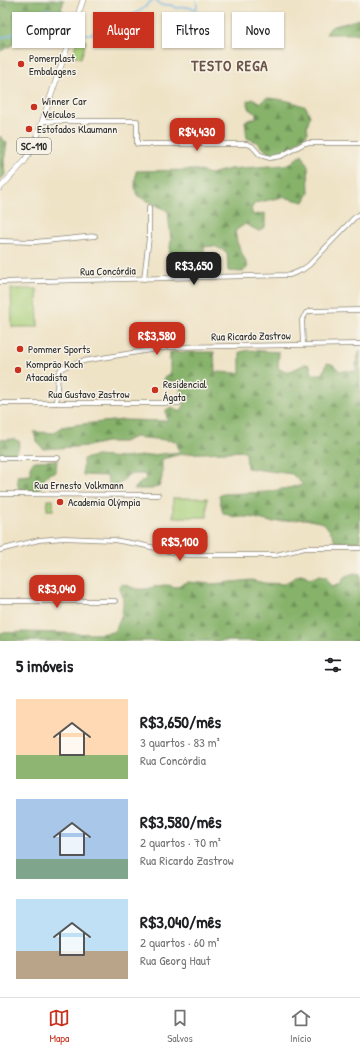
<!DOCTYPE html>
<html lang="pt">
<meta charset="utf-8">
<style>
body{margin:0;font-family:"Patrick Hand",sans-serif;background:#f6f6f6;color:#202124;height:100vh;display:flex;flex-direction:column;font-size:15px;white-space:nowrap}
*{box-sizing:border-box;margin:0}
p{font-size:13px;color:#757577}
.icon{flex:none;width:22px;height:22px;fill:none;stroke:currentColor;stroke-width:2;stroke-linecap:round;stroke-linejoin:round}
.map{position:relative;height:641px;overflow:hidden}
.details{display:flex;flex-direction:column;background:#fff;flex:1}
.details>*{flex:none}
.hud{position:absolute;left:12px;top:12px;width:336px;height:36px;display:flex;gap:8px}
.price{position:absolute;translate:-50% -34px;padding:0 9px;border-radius:8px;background:#c8321e;color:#fff;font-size:13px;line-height:26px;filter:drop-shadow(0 1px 2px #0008)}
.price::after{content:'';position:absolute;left:50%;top:24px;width:12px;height:9px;margin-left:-6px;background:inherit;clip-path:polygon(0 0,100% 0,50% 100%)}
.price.on{background:#222;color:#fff}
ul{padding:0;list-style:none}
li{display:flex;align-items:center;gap:12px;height:100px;padding:0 16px}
li span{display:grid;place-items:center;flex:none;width:112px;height:80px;border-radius:0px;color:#555}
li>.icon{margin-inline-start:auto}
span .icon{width:48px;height:48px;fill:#fffc;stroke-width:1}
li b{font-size:17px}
h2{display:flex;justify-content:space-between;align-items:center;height:48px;padding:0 16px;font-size:17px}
.pill{padding:0 14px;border-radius:0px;background:#fff;box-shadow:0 1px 3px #0004;font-size:14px;line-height:36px}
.pill.on{background:#c8321e;color:#fff}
.dock{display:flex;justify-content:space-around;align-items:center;height:56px;border-top:1px solid #e0e0e0;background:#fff;font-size:11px;color:#757577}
.dock a{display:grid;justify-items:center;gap:2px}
.dock .on{color:#c8321e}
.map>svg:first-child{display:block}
.forest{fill:url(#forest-firs);stroke:#586e4b}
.garden{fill:#a9d07b;stroke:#6a7e53}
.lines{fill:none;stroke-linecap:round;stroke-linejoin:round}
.stream{stroke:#6fb5e6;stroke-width:1.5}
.minor-casing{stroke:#8d8778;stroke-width:5.5}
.major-casing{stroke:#8d8778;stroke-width:6}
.minor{stroke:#fff;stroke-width:4}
.major{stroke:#fff;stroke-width:5}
.poi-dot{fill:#c8321e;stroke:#f7f3e8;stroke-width:1.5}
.labels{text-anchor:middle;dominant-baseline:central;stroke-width:3;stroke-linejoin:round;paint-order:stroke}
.shield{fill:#f7f3e8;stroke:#686764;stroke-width:1}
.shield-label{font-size:10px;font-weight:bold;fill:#2b2b2b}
.poi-label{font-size:11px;fill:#2b2b2b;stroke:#f7f3e8;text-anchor:start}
.street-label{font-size:11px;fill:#2b2b2b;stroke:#f7f3e8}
.district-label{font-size:15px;font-weight:bold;letter-spacing:1px;fill:#6c5447;stroke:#f7f3e8}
</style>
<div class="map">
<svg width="360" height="641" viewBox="0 0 360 641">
<defs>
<pattern id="forest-firs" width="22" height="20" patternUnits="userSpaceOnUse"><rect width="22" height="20" fill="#86b26b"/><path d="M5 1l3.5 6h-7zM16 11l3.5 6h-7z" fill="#6e9158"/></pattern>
</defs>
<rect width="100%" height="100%" fill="#f7f3e8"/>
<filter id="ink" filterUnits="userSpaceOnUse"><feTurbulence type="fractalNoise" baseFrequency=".025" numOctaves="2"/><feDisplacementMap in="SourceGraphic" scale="8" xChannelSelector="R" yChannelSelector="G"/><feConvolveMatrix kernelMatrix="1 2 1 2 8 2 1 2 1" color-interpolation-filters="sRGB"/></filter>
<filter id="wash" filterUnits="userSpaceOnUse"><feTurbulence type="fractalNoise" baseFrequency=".012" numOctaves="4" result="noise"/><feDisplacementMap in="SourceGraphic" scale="16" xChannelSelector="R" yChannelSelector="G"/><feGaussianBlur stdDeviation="0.9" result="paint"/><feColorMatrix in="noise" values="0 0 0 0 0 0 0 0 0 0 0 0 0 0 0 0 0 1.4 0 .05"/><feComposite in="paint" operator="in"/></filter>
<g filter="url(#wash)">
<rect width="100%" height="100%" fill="#efe3c6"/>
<g class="forest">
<polygon points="0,0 64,0 61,10 70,15 68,23 49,15 43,19 40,26 36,28 32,34 20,39 9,47 0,51"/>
<polygon points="360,19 360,34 326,34 331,27"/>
<path d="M266,98C281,99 292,101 306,107L310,116L307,126L308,133L296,144L281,153H268L257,142L247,138L245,121L256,118V114L250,110L247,101L254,99L260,103Z"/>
<polygon points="0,136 7,143 4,161 5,175 0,180"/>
<polygon points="302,154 308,166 309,193 304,202 283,197 255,203 251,209 253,215 265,213 265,227 259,231 245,224 235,231 237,242 248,267 243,272 228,271 227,252 214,246 204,247 204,267 197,274 184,274 187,265 187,257 181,254 169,255 171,240 168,211 138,196 135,187 136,171 197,170 210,174 230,169 284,165 291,163"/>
<polygon points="249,350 279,352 278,368 287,373 305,364 310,365 312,374 323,374 327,363 332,364 340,371 357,371 356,363 360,350 360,542 335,542 333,535 324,523 305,519 271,522 250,517 234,517 223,513 219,496 223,494 267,492 303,485 292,474 247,468 246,451 182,454 162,459 162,477 160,485 152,489 134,489 141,482 145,480 146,477 144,474 129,474 118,486 110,487 107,476 83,475 83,459 96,456 123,458 180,452 176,441 135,437 123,442 106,442 88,446 43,449 36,440 34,432 55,433 61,427 82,424 123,420 167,421 166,410 172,407 181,412 185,403 181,399 180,381 164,381 164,378 170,373 170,352 214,352 215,372 240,373 240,352"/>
<polygon points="14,439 20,442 18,450 14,454 0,454 0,440"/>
<path d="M57,460L56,472C43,473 44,481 40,490L36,491L20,490L18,486L17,476L31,475V464L35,461Z"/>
<path d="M354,573L360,574V641H0V633L25,632L99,634L113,632C120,623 124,611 123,598C122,594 120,591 120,586L123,584C127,585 134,589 138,589C152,591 160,581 175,587L188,582L212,584L252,580L264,583L283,584L302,574L309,579L318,576L326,577L329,584L332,586L341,583L345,576Z"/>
</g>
<g class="garden">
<polygon points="78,39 86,41 81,58 72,55"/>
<polygon points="11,289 37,289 38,327 12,327"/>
<rect x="173" y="498" width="34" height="19"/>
<rect x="47" y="500" width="6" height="10"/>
</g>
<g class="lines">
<g class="stream">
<polyline points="156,0 161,5 171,5 177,8 186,7 196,9 197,6 196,0"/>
<path d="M78,32L84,34H90L128,22C132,11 138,14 145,7C148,4 149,2 153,0"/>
<polyline points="0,38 11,35 35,22 39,14 48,9 70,23"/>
</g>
</g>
</g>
<g filter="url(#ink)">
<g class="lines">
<defs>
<g id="minor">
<polyline points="44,121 137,121 137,144 247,144 252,146 260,155 270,158 281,156 305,143 360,143"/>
<polyline points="0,241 35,242 95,236"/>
<polyline points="144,279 149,237 149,207"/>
<polyline points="0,282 290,275 302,270 309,265 354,218 360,214"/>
<polyline points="303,344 302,320 306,313 310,311 360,310"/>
<polyline points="0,403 179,403"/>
<polyline points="56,403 58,374 61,369 66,366 83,361 169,347 360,344"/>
<polyline points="0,458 58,458"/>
<polyline points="0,494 158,495"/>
<polyline points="0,550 39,540 64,538 114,540 142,545 186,555 276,555 305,548 360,548"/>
<polyline points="0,601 115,601"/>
</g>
<polyline id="major" points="0,188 24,162 35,143 83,0"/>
</defs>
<use href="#minor" class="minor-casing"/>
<use href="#major" class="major-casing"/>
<use href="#minor" class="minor"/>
<use href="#major" class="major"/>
</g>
</g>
<g class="poi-dot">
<circle cx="21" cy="64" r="4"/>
<circle cx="34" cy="107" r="4"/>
<circle cx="29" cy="129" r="4"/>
<circle cx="20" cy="349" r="4"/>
<circle cx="18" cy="370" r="4"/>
<circle cx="155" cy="390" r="4"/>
<circle cx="60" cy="502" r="4"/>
</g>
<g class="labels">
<rect class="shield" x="17" y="138" width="34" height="16" rx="3"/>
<g class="shield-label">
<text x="34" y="146">SC-110</text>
</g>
<g class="poi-label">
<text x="29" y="58">Pomerplast<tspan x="29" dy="13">Embalagens</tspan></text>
<text x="42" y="101">Winner Car<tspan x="42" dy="13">Veículos</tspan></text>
<text x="37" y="129">Estofados Klaumann</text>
<text x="28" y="349">Pommer Sports</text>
<text x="26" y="364">Komprão Koch<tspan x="26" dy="13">Atacadista</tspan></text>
<text x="163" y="384">Residencial<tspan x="163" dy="13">Ágata</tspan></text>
<text x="68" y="502">Academia Olýmpia</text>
</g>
<g class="street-label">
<text transform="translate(108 271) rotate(-1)">Rua Concórdia</text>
<text transform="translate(251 336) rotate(-1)">Rua Ricardo Zastrow</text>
<text x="89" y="394">Rua Gustavo Zastrow</text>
<text x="79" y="485">Rua Ernesto Volkmann</text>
</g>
<g class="district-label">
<text x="230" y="65">TESTO REGA</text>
</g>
</g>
</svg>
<b class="price" style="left:197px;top:152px">R$4,430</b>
<b class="price on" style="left:194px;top:286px">R$3,650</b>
<b class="price" style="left:157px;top:356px">R$3,580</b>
<b class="price" style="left:180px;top:562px">R$5,100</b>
<b class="price" style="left:57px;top:609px">R$3,040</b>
<div class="hud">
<a class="pill">Comprar</a>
<a class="pill on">Alugar</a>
<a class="pill">Filtros</a>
<a class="pill">Novo</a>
</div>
</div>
<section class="details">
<h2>5 imóveis<svg class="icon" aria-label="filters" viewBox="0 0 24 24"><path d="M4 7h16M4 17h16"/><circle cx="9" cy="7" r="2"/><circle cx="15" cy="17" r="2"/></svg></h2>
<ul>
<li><span style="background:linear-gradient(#ffd9b3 70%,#8fb573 0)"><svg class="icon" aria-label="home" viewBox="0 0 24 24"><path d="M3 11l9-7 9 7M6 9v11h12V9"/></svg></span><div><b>R$3,650/mês</b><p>3 quartos · 83 m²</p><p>Rua Concórdia</p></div></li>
<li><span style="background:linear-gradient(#a9c7e8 75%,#7fa58c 0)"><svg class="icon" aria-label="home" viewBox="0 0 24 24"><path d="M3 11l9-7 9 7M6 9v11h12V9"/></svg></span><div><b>R$3,580/mês</b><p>2 quartos · 70 m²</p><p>Rua Ricardo Zastrow</p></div></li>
<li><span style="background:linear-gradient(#bfe0f5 65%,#b9a48a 0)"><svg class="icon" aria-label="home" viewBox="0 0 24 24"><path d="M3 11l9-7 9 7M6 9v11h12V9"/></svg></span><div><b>R$3,040/mês</b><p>2 quartos · 60 m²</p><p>Rua Georg Haut</p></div></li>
</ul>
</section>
<nav class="dock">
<a class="on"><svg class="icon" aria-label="map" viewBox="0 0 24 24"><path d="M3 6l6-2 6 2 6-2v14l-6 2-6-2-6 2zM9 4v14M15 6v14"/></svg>Mapa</a>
<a><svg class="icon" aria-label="saved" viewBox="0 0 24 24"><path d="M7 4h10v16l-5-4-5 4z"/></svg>Salvos</a>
<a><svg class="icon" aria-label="home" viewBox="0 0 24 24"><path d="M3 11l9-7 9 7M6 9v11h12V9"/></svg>Início</a>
</nav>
